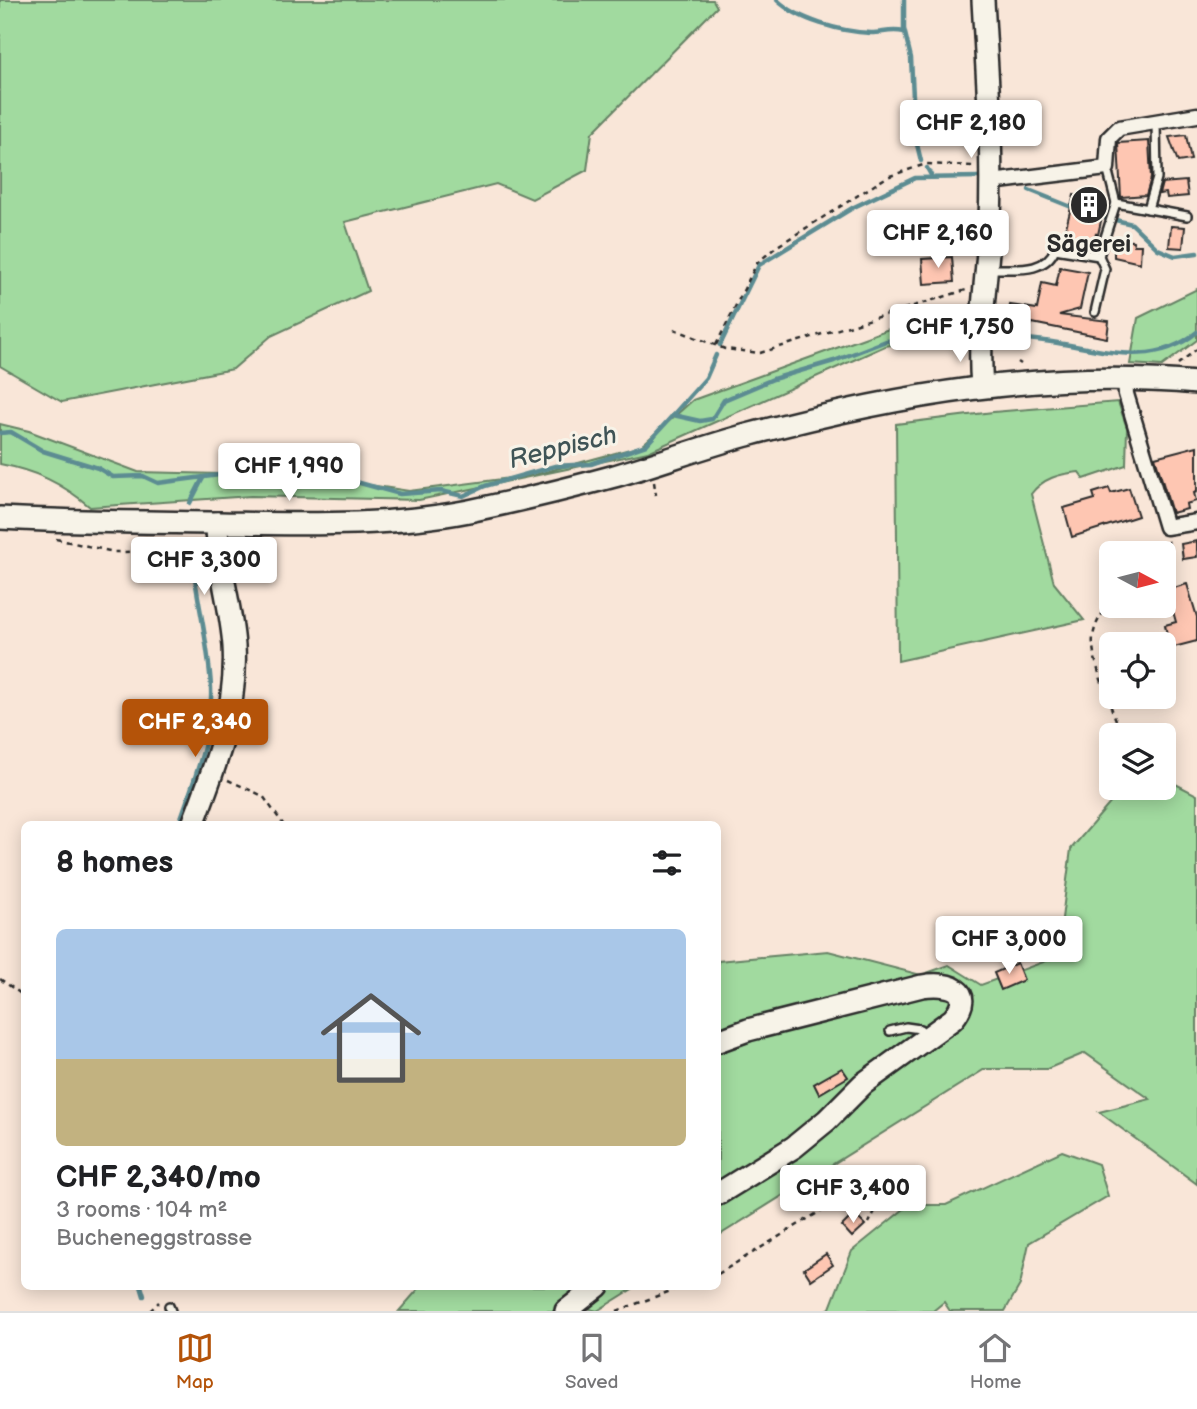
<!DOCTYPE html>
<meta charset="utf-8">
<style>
body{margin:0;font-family:"Balsamiq Sans",sans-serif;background:#f6f6f6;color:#202124;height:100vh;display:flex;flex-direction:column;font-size:26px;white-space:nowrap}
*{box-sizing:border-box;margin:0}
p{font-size:23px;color:#757577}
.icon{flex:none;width:38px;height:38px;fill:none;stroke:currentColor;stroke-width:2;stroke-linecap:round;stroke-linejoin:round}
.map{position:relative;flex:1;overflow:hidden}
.drawer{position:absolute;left:21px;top:821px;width:700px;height:469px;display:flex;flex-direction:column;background:#fff;border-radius:10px;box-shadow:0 4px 18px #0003}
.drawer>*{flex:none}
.needle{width:46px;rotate:97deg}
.fabs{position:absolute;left:1099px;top:541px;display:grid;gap:14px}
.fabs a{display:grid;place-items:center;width:77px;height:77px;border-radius:10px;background:#fff;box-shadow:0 4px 18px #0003;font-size:35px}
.price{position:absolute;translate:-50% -60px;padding:0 16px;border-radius:7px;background:#fff;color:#222;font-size:23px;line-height:46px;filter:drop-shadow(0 2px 4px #0008)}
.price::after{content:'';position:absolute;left:50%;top:42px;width:21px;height:16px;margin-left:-10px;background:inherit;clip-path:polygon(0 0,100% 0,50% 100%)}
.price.selected{background:#b45309;color:#fff}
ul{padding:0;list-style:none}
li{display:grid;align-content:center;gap:14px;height:371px;padding:0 35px}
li+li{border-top:2px solid #e0e0e0}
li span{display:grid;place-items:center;height:217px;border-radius:10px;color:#555}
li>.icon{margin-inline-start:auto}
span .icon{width:126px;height:126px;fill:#fffc;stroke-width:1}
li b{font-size:30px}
h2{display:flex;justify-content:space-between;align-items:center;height:84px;padding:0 35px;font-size:30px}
.menu{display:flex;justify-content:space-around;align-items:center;height:98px;border-top:2px solid #e0e0e0;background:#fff;font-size:19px;color:#757577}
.menu a{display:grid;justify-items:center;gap:4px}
.menu .selected{color:#b45309}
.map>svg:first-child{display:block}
.green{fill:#a1da9f;stroke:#668265;stroke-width:2}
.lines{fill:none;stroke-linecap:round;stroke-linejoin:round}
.stream{stroke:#5c8c92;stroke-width:4.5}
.building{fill:#fec6b2;stroke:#2b2b2b;stroke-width:2}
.lane-casing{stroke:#2b2b2b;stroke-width:12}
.street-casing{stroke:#2b2b2b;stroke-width:19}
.secondary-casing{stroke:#2b2b2b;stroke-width:26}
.path{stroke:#2b2b2b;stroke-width:2.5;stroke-dasharray:5 5;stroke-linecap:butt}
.lane{stroke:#f7f3e8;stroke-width:7}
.street{stroke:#f7f3e8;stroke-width:14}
.secondary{stroke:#f7f3e8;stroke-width:21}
.labels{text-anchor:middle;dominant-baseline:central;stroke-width:6;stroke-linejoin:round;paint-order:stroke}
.poi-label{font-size:24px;font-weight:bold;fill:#2b2b2b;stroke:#f7f3e8}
.water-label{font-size:26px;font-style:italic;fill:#3f5456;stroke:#f7f3e8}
</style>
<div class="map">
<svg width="1197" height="1311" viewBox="0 0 1197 1311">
<rect width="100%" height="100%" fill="#f9e6d8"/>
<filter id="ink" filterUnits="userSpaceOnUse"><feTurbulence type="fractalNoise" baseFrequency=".0143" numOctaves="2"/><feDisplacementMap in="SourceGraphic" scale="14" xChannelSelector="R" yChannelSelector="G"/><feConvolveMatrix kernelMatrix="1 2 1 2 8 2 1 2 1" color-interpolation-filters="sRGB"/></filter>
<g filter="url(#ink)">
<g class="green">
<polygon points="0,0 713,0 717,7 592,133 587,170 532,199 496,184 345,222 368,291 271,336 233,369 62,402 0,366"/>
<polygon points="1197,289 1197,340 1162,366 1130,364 1138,318"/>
<path d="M926,319L977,320L934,338L885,346L648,452L419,500L251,496L90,507C62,483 36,471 0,464V424L29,431L138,472L311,476L409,491L534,475L641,446L693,400L886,330Z"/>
<path d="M1118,402L1127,428L1126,465L1084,479L1079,472C1059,474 1043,478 1031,494L1054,583L1084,620L898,661L896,424L993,412Z"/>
<polygon points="1164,778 1197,795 1197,1184 1099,1112 1150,1099 1085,1053 1047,1069 985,1069 718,1236 718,961 828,951 921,975 949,965 981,985 1057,957 1071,849 1123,788 1164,788"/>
<polygon points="1062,1151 1098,1164 1108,1196 1029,1243 1020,1285 1005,1311 950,1311 944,1302 933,1311 825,1311 830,1308 852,1251 909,1205 946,1205"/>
<polygon points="421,1286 637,1286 597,1311 583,1307 578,1311 399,1311"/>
</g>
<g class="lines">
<g class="stream">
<path d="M777,0C798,20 841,32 871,33C883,33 891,29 904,32"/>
<polyline points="904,0 904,29 911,58 915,136 921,161"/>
<polyline points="927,168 932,177"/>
<polyline points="1029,190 1074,208"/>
<polyline points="1099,216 1132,224 1158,249 1175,256 1197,253"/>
<path d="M989,335C1012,338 1035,339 1058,343C1107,351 1155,367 1197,332"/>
<polyline points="720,345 759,265 854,207 915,178 980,177"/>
<polyline points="673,415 706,378 716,355"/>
<polyline points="0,433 11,432 43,451 98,468 113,477 143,476 158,483 250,471 287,480 327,474 400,494 441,491 463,496 485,486 555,466 591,464 646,445 673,415 700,421 712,419 724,400 773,379 834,361 886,341 977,334"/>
<polyline points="190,503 203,478"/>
<path d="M179,824C194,780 213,735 211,688C209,642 196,599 192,554"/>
<polyline points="141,1286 144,1296"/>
</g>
</g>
<g class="building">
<polygon points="1186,135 1191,160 1178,162 1169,137"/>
<polygon points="1149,141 1151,178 1146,195 1121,197 1118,143"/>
<polygon points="1186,181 1188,196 1167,198 1166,193 1159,194 1162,183"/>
<polygon points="1074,195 1105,203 1097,239 1096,233 1093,249 1062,244"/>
<polygon points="1171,226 1185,227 1183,248 1169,247"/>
<polygon points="1114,240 1133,241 1134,245 1141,245 1140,263 1114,257"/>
<polygon points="952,257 954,282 924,284 922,259"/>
<polygon points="1060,267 1088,272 1080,309 1059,315 1109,321 1107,338 1032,323 1031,326 1007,322 1010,305 1037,309 1042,283 1056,286"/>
<polygon points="1197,446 1197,492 1194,493 1196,501 1186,504 1187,509 1172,513 1155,457"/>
<polygon points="1109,488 1111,493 1129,488 1138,516 1072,537 1064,508 1095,499 1093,493"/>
<polygon points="1197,541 1197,557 1183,559 1181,544"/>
<polygon points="1187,584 1197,617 1197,641 1170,648 1165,625 1176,622 1167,590"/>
<polygon points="1017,963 1024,980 1001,990 994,973"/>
<polygon points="842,1068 848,1077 819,1094 814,1084"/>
<polygon points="854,1214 865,1225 852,1237 842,1226"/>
<polygon points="826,1254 833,1265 811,1280 804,1269"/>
</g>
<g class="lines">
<defs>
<g id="lane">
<polyline points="1116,203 1187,216"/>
<polyline points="1148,209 1157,178 1156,122"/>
<path d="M989,269C1013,268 1044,275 1055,249L1099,256"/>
<polyline points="1095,312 1105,269 1099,256 1116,203 1107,168"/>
<polyline points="890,1031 906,1027 920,1029 926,1036"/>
<polyline points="169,1306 171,1311"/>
</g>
<g id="street">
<polyline points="991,182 1107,168 1109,138 1119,128 1197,115"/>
<polyline points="1125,379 1126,394 1166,527 1197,522"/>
</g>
<g id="secondary">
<path d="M982,386C977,331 988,275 990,220C993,146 987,74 983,0"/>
<path d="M0,518C73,522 146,522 219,523C302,524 387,527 469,511C517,501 564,490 611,477C658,464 704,446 751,434C897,395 1046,369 1197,383"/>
<path d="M193,824C215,767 238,709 234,646C231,604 217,565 217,523"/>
<path d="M718,1041L748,1030L922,986C947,982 977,989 953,1019L863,1084L827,1120L794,1147L718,1194"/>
<polyline points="566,1311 598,1286"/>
</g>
</defs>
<use href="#lane" class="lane-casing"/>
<use href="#street" class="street-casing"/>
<use href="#secondary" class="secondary-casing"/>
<g class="path">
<polyline points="674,329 725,349 760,353 966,290"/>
<polyline points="716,345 757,263 776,247 887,177 926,164 975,166"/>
<polyline points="1018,362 1021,364"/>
<polyline points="1178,364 1197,349"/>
<polyline points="654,482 656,495"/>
<polyline points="56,539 114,552 202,551"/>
<polyline points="235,551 266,543"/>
<polyline points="1164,581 1171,578 1168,540"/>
<path d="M1111,604C1101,614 1095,623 1093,637C1090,659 1113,711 1121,733"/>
<polyline points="228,780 263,796 283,824"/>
<polyline points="0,979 24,996"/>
<polyline points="718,1274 832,1204 849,1198 871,1198 878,1205 869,1223"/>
<polyline points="150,1311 159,1302"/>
<polyline points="617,1311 684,1286"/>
</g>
<use href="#lane" class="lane"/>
<use href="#street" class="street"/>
<use href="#secondary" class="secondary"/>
</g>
</g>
<defs>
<symbol id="building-disc" viewBox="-11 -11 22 22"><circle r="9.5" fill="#2b2b2b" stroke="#f7f3e8"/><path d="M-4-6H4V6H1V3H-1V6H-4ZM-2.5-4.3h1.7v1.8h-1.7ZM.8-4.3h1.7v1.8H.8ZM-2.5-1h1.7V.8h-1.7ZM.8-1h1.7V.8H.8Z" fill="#fff"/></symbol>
</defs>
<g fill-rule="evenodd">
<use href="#building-disc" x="1067" y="183" width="44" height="44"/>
</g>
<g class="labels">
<g class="poi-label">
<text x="1089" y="244">Sägerei</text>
</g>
<g class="water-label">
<text transform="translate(563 448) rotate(-14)">Reppisch</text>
</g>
</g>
</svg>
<div class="fabs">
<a><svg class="needle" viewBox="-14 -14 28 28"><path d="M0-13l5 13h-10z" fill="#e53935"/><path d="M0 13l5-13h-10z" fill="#757577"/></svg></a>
<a><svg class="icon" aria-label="locate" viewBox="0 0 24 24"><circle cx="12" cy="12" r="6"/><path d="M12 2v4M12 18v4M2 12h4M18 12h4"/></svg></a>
<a><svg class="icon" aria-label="layers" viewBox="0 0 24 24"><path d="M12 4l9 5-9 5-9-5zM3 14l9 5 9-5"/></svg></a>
</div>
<b class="price" style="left:971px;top:160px">CHF 2,180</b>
<b class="price" style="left:938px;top:270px">CHF 2,160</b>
<b class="price" style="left:960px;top:364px">CHF 1,750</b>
<b class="price" style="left:289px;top:503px">CHF 1,990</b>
<b class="price" style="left:204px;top:597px">CHF 3,300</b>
<b class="price selected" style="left:195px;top:759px">CHF 2,340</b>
<b class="price" style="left:1009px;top:976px">CHF 3,000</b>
<b class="price" style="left:853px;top:1225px">CHF 3,400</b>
<section class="drawer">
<h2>8 homes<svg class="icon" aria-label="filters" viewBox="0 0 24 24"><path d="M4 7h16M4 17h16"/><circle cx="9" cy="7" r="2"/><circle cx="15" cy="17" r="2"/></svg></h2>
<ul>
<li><span style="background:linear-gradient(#a9c7e8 60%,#c2b280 0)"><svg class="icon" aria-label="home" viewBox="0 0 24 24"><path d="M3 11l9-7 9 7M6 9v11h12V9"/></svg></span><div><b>CHF 2,340/mo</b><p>3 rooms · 104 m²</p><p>Bucheneggstrasse</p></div></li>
</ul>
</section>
</div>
<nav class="menu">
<a class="selected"><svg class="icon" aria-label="map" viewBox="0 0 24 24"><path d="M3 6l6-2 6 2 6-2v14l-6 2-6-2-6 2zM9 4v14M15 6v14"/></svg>Map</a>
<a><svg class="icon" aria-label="saved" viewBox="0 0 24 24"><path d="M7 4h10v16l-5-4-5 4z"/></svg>Saved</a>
<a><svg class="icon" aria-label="home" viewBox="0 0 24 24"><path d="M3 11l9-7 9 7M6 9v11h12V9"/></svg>Home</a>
</nav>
